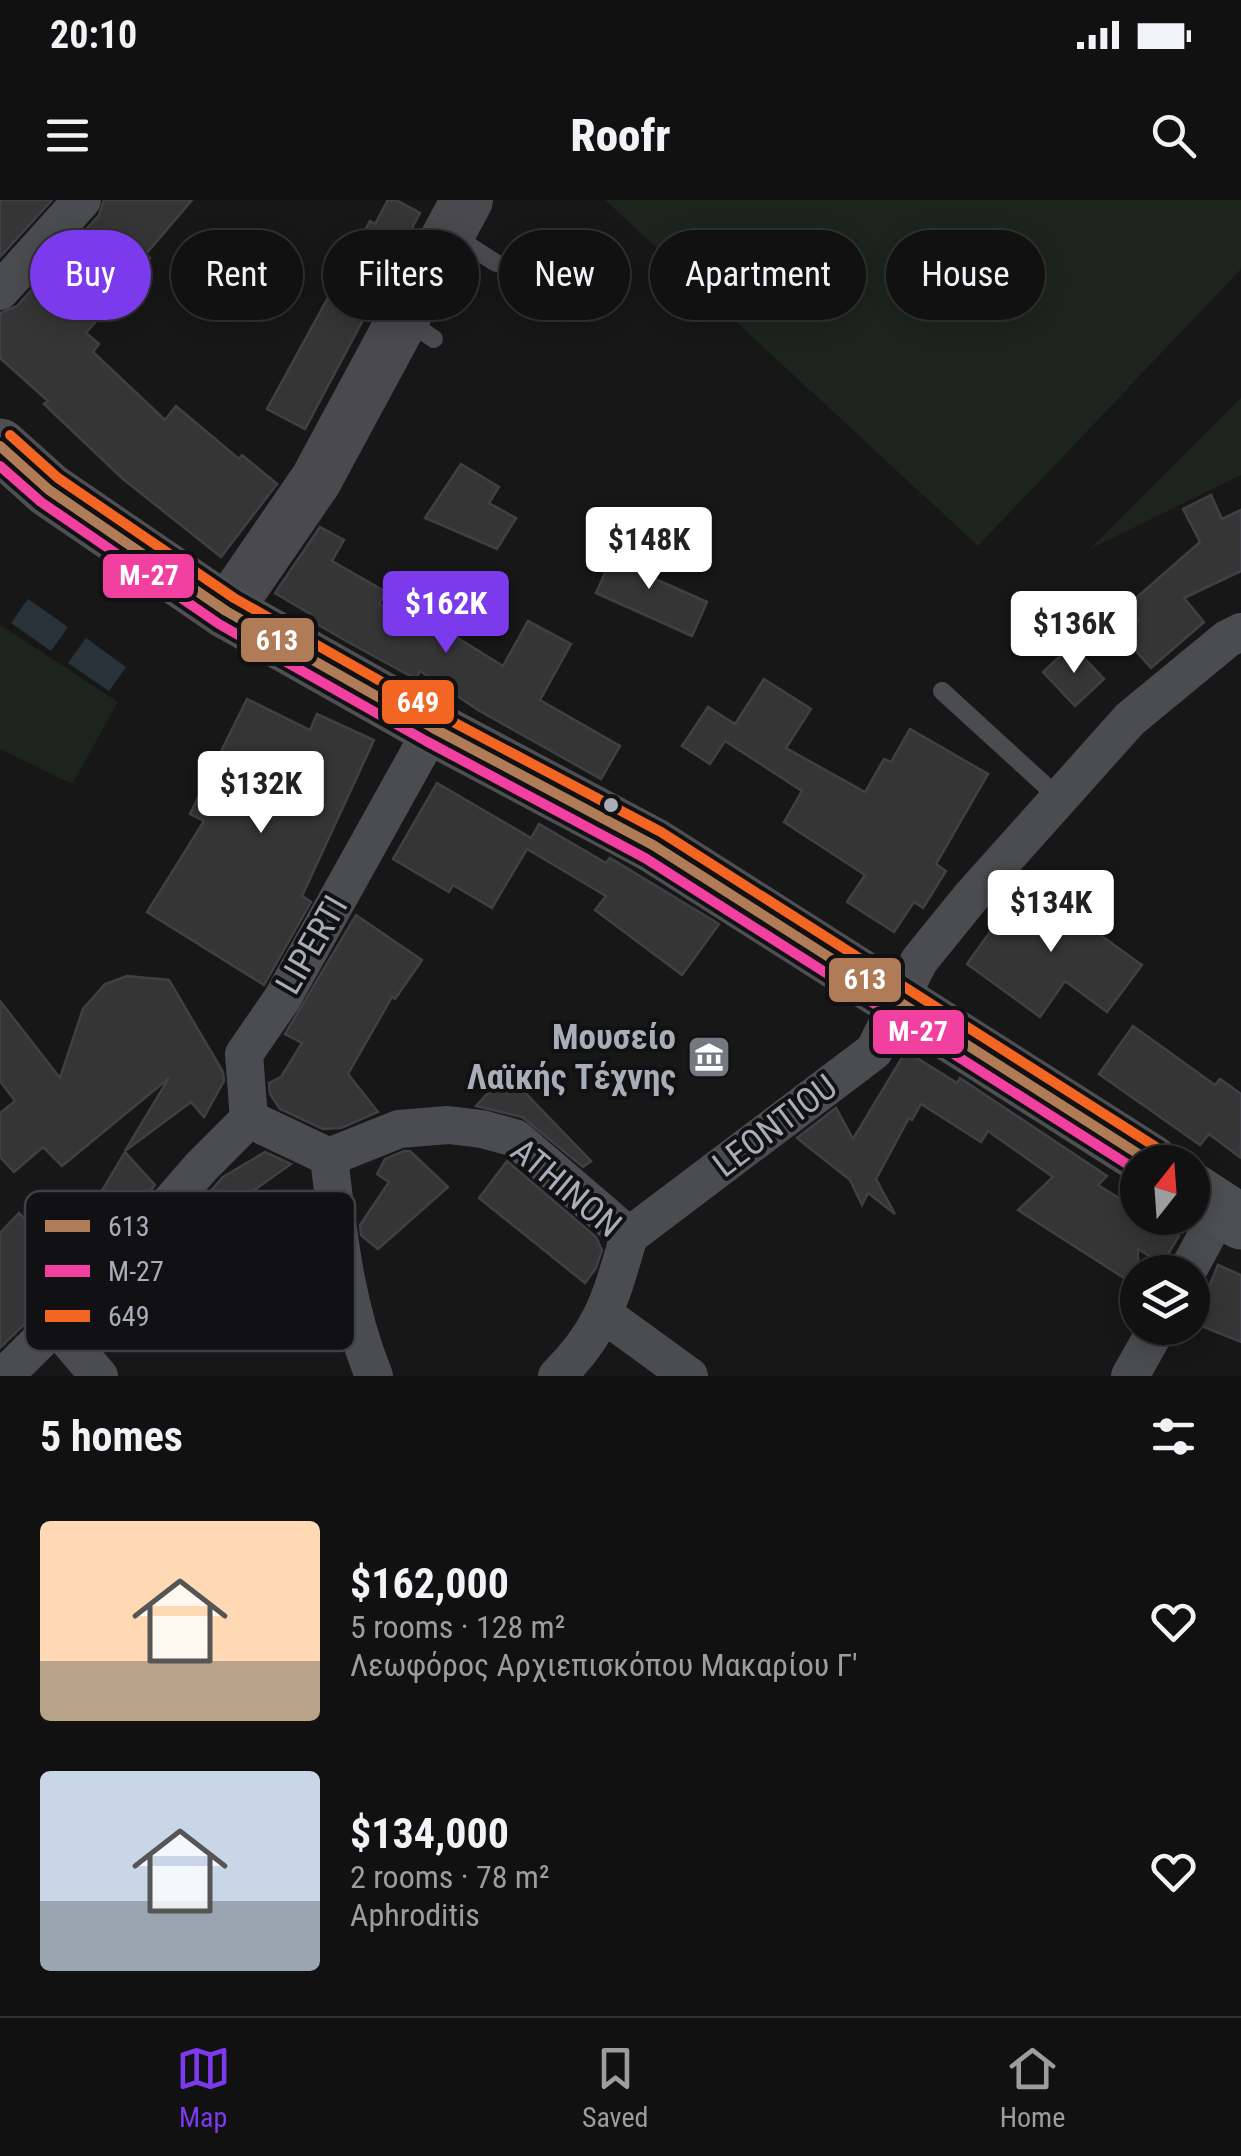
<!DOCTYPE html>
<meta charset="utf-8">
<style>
body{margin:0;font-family:"Roboto Condensed",sans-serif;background:#1e1f1f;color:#f1f3f6;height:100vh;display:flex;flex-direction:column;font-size:38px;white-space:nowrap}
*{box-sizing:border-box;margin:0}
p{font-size:32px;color:#9c9d9f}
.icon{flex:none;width:55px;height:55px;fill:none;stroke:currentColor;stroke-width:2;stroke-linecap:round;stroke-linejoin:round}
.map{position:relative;height:1176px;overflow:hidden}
.details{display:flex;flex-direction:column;background:#111;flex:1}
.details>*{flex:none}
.hud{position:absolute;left:30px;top:30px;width:1182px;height:90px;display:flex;gap:20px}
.needle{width:65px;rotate:17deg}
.fabs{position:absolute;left:1120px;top:945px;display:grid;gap:20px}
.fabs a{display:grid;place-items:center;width:90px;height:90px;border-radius:50%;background:#111;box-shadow:0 5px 25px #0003,0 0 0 2px #303131;font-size:50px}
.price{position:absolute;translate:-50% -85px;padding:0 22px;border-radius:10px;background:#fff;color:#222;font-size:32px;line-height:65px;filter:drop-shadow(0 2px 5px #0008)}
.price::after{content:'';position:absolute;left:50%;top:60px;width:30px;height:22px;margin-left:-15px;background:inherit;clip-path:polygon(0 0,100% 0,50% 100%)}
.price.current{background:#7c3aed;color:#fff}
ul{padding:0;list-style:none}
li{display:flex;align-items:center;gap:30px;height:250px;padding:0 40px}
li span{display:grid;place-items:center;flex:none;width:280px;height:200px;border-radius:10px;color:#555}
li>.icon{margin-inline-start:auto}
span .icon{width:120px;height:120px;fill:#fffc;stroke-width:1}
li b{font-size:42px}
h2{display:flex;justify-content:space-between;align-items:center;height:120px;padding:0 40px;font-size:42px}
.pill{padding:0 35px;border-radius:45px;background:#111;box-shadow:0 5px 25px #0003,0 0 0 2px #303131;font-size:35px;line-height:90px}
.pill.current{background:#7c3aed;color:#fff}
.status{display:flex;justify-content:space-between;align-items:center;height:70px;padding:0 50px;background:#111;direction:ltr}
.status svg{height:28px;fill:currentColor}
header{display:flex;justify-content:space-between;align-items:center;height:130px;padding:0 40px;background:#111;font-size:45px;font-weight:800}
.tab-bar{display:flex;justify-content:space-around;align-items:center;height:140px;border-top:2px solid #303131;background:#111;font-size:28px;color:#9c9d9f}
.tab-bar a{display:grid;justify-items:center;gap:5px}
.tab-bar .current{color:#7c3aed}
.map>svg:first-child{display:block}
.green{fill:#1d241e}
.water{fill:#2a3239}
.building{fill:#353536;stroke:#3f4043;stroke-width:2.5}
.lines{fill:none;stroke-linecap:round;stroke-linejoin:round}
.service{stroke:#4b4c50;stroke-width:18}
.minor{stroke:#4b4c50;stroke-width:38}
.secondary{stroke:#4a4a4e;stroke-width:52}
.primary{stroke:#4d4f52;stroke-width:55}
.bus-1-casing{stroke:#111113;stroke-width:18}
.bus-2-casing{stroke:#111113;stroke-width:18}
.bus-3-casing{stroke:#111113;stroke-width:18}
.bus-1{stroke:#b07c57;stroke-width:10}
.bus-2{stroke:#f240a1;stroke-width:10}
.bus-3{stroke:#f26522;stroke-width:10}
.bus-dot{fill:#a8adb8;stroke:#111113;stroke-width:4}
.labels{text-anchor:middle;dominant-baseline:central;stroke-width:8;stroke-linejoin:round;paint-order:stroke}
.street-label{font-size:35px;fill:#a8adb8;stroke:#111113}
.poi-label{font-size:35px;font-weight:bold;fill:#a8adb8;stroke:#111113;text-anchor:end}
.key{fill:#111113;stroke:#3e4045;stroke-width:2.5}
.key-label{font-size:28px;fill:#a8adb8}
.line-badge{stroke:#111113;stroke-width:4}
.badge-label{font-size:28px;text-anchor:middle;font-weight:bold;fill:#fff}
</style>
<div class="status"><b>20:10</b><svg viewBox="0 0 49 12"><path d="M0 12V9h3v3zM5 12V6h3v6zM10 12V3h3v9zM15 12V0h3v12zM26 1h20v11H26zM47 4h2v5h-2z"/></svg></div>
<header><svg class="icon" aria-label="menu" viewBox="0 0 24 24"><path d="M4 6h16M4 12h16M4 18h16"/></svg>Roofr<svg class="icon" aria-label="search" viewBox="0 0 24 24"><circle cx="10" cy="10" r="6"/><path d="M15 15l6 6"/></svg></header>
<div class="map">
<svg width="1241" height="1176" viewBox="0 0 1241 1176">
<rect width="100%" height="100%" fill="#171717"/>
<g class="green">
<polygon points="605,0 1241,0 1241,69 978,346"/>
<polygon points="1241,198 1241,275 1090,349"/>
<polygon points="0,425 118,502 72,584 0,549"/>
</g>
<g class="water">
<polygon points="28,399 68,427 51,451 11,423"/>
<polygon points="86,438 126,467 109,491 68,463"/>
</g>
<g class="building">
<polygon points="0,0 52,0 0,57"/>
<polygon points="104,0 192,0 146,54 150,58 86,133 99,144 93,152 165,220 176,206 239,259 242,255 277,284 221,357 123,279 44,204 48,201 0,158 0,113 17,106 99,15"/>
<polygon points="388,0 396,0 420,13 305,229 267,209 370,21 375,24"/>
<polygon points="461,264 499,287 489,303 516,318 497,349 425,318"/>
<polygon points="1211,295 1222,319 1241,310 1241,371 1184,398 1204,422 1151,468 1122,435 1140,419 1108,434 1103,427 1200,342 1183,309"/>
<polygon points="320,327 344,340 332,361 386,392 379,404 448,442 453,435 503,466 528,421 571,444 540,500 620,546 601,579 478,510 420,471 416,479 348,442 310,420 312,415 275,393"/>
<polygon points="619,342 652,357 644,374 707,402 692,436 596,393"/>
<polygon points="1072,445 1104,479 1075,506 1043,472"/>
<polygon points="764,479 811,509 786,548 865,592 884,559 891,562 910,529 988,574 936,664 946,671 923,708 914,702 894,732 847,702 865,675 784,622 802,591 725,541 710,564 682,546 708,507 735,524"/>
<polygon points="247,499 310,530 317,514 374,540 302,696 311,702 264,785 147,712 204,621 190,614"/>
<polygon points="437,583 531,638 539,624 606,663 610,658 719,724 682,775 595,710 606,696 527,649 492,708 453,685 449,692 393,659"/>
<polygon points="1026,682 1142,765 1107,812 1065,781 1040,817 967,764"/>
<polygon points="356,715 422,760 395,799 392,797 348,874 378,912 341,928 323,929 280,909 270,894 269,883 281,877 302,843 285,834"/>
<polygon points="127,776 169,780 223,872 224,881 204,917 191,902 125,951 169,878 62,966 43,947 14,972 0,957 0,913 15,901 0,881 0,801 60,878 83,809 105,784"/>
<polygon points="1133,826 1215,885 1220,879 1241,894 1241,958 1209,934 1200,945 1099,874"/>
<polygon points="906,851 957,883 960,878 1107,976 1098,985 1138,1010 1138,1018 1149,1018 1179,1036 1162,1064 1138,1049 1138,1087 1018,1010 1053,977 988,931 981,942 921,904 912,920 909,918 876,979 895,1014 868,993 862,1005 850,980 797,938 836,908 853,939"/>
<polygon points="506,873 591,961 583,967 522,917 476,906"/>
<polygon points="404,951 410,951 448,987 378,1049 361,1035 360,1025 389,982 377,974 385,959"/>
<polygon points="125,952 155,985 99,1051 0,1148 0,1033 19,1013 63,1056"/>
<polygon points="265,952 291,964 215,1018 147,1089 134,1079 223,977"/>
<polygon points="507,961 596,1037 602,1050 596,1068 585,1083 479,998"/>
<polygon points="1218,1065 1241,1075 1241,1142 1194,1123"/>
</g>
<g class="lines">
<g class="service">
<polyline points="454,36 496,63"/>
<polyline points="406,120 434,139"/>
<polyline points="942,491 1059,598"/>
</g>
<g class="minor">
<polyline points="0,91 82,0"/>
<polyline points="249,919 244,854 282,799 433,528"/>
<polyline points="249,919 329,957"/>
<polyline points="329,957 399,929 448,925 482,929 515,938 629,1036"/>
<path d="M329,957C338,1033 345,1105 374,1176"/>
<polyline points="629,1036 874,851 919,761 970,698 1130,519 1227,439 1241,432"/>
<polyline points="1187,1072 1221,1009"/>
<polyline points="605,1115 689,1176"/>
<polyline points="57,1127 99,1176"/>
<polyline points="4,1176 115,1066 201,967 249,919"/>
<path d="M557,1176C604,1130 611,1096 629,1036"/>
<polyline points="1130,1176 1157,1128"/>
</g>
<polyline class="secondary" points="226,411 316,280 467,0"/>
<g class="primary">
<polyline points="0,246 49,290 226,411 433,528 653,645 1151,962"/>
<polyline points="1192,990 1241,1022"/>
</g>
<defs>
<polyline id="bus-1" points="0,246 49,290 226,411 433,528 653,645 1151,962"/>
<polyline id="bus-2" points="0,266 41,302 219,424 426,541 645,658 1138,971"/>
<polyline id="bus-3" points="10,235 58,278 234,398 440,515 661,632 1159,949"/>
</defs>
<use href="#bus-1" class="bus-1-casing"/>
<use href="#bus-2" class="bus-2-casing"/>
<use href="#bus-3" class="bus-3-casing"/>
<use href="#bus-1" class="bus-1"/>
<use href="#bus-2" class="bus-2"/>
<use href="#bus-3" class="bus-3"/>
</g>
<defs>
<symbol id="museum-square" viewBox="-11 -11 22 22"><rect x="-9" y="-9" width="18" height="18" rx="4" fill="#757880" stroke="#111113"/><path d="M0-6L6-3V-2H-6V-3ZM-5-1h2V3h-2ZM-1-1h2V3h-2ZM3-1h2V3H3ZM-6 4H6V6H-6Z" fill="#fff"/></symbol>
</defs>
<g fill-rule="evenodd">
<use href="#museum-square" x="684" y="832" width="50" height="50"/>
</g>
<circle class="bus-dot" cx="611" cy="605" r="9"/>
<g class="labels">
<g class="street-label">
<text transform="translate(312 745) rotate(-60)">LIPERTI</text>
<text transform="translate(775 926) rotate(-37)">LEONTIOU</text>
<text transform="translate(566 988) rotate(40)">ATHINON</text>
</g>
<g class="poi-label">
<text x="676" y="837">Μουσείο<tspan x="676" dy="40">Λαϊκής Τέχνης</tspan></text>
</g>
</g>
<rect x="25" y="991" width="330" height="160" rx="15" class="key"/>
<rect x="45" y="1020" width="45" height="12" fill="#b07c57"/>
<rect x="45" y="1065" width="45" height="12" fill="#f240a1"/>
<rect x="45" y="1110" width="45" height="12" fill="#f26522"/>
<g class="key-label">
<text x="108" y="1036">613</text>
<text x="108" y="1081">M-27</text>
<text x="108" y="1126">649</text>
</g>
<g class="line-badge">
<rect x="101" y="352" width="95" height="48" rx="10" fill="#f240a1"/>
<rect x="239" y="416" width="77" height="48" rx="10" fill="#b07c57"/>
<rect x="380" y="478" width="76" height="48" rx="10" fill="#f26522"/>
<rect x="827" y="756" width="76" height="48" rx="10" fill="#b07c57"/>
<rect x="871" y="808" width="95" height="48" rx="10" fill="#f240a1"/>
</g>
<g class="badge-label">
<text x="149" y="385">M-27</text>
<text x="277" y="450">613</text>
<text x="418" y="512">649</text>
<text x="865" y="789">613</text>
<text x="918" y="841">M-27</text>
</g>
</svg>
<div class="fabs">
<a><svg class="needle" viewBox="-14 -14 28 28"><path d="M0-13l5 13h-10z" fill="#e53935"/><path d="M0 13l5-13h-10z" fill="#9c9d9f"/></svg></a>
<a><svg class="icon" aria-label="layers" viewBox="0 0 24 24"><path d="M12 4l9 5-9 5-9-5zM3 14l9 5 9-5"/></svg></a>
</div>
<b class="price" style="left:649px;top:392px">$148K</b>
<b class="price current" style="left:446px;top:456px">$162K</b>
<b class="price" style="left:1074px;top:476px">$136K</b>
<b class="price" style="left:261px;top:636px">$132K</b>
<b class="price" style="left:1051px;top:755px">$134K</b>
<div class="hud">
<a class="pill current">Buy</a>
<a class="pill">Rent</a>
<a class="pill">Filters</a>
<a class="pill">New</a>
<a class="pill">Apartment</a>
<a class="pill">House</a>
</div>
</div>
<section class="details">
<h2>5 homes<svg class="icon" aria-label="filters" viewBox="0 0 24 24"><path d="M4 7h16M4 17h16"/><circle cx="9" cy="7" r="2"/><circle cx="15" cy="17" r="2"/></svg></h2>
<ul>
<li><span style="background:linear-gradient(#ffd9b3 70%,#b9a48a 0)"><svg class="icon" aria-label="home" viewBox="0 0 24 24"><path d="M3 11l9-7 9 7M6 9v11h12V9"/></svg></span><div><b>$162,000</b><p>5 rooms · 128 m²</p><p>Λεωφόρος Αρχιεπισκόπου Μακαρίου Γ'</p></div><svg class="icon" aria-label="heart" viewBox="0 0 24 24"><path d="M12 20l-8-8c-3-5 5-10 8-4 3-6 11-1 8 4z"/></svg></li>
<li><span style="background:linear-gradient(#c9d6e8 65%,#9aa5b1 0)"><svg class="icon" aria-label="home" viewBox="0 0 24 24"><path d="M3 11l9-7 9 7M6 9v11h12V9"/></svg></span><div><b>$134,000</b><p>2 rooms · 78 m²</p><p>Aphroditis</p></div><svg class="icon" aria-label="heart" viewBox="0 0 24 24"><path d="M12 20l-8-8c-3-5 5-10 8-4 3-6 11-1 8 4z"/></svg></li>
</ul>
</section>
<nav class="tab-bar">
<a class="current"><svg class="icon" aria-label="map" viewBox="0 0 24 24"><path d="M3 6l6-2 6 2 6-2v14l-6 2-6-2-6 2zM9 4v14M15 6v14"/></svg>Map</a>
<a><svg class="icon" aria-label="saved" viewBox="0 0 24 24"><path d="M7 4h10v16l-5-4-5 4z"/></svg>Saved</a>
<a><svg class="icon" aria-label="home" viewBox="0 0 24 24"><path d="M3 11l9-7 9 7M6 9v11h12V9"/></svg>Home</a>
</nav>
